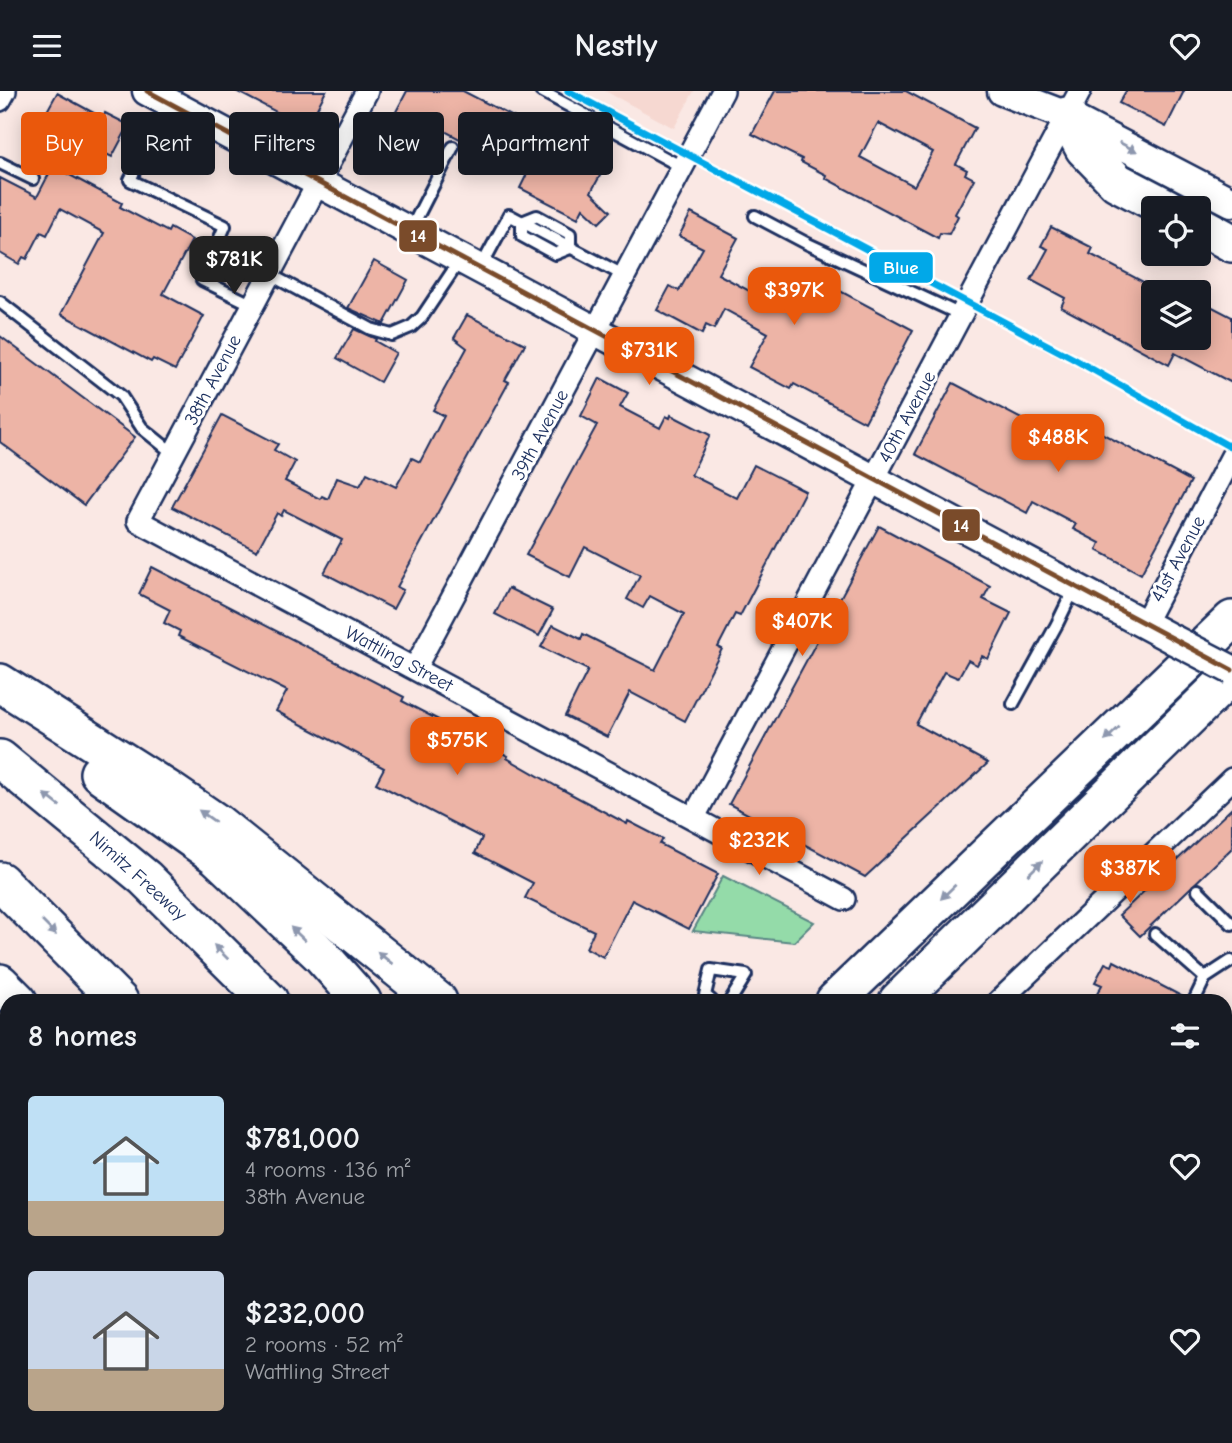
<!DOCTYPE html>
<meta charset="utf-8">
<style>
body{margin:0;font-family:"Comic Neue",sans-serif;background:#242831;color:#f1f3f6;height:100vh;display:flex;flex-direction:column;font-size:26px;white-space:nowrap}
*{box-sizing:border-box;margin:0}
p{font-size:23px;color:#9ea1a6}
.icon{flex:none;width:38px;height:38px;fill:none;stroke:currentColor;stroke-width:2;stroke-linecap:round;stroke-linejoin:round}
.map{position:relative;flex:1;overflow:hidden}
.details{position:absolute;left:0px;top:903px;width:1232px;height:450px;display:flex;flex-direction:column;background:#171b24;border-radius:21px 21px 0 0;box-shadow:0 4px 18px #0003}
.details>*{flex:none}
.guide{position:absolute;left:21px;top:21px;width:700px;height:63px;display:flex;gap:14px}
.buttons{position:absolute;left:1141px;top:105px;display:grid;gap:14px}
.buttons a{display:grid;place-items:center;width:70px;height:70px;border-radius:7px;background:#171b24;box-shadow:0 4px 18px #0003;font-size:35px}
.price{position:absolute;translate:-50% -60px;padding:0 16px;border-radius:14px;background:#ea580c;color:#fff;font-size:23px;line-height:46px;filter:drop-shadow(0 2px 4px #0008)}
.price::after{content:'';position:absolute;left:50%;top:42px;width:21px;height:16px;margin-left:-10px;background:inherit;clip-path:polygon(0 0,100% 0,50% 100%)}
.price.active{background:#222;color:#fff}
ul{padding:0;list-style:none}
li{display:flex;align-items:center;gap:21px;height:175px;padding:0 28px}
li span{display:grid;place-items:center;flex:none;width:196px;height:140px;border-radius:7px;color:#555}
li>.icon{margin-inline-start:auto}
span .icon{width:84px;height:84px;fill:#fffc;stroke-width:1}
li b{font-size:30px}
h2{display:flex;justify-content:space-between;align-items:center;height:84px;padding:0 28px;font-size:30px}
.chip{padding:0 24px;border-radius:7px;background:#171b24;box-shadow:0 4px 18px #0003;font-size:24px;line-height:63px}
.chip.active{background:#ea580c;color:#fff}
header{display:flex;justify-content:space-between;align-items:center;height:91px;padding:0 28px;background:#171b24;font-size:32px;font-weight:800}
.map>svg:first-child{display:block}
.built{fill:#f6d8d1}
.green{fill:#94dba9;stroke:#588584;stroke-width:2}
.building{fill:#edb4a6;stroke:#1b2f5e;stroke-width:2;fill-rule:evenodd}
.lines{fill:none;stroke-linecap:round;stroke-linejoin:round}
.lane-casing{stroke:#1b2f5e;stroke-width:16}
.street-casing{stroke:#1b2f5e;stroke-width:26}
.secondary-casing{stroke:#1b2f5e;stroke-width:33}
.highway-casing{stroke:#1b2f5e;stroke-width:42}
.lane{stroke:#fff;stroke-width:10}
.street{stroke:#fff;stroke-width:21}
.secondary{stroke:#fff;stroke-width:28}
.highway{stroke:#fff;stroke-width:37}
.rail{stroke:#1b2f5e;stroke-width:5;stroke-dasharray:10 5;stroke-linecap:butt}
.secondary-bridge-casing{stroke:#1b2f5e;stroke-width:33;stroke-linecap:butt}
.secondary-bridge{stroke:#fff;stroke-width:28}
.bus-1-casing{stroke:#fff;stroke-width:10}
.bus-1{stroke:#7a4b2a;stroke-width:5}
.metro-1-casing{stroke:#fff;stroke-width:12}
.metro-1{stroke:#01a8e8;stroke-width:7}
.oneway{fill:#8d97ae}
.labels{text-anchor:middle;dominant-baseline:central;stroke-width:6;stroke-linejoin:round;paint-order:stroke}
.street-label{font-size:19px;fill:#1b2f5e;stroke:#fff}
.line-badge{stroke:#fff;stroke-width:2.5}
.badge-label{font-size:19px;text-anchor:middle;font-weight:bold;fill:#fff}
</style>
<header><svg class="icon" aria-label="menu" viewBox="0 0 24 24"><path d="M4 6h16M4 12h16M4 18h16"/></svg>Nestly<svg class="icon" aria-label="heart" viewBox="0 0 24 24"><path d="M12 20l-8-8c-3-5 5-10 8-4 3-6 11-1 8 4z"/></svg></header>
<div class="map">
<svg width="1232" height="1352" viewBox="0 0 1232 1352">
<rect width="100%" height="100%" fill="#fae8e4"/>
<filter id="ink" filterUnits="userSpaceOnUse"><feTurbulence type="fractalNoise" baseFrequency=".0143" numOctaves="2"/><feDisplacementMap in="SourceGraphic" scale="14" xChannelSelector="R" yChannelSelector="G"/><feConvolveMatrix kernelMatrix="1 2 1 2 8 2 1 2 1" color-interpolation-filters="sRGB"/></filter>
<g filter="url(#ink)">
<g class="built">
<polygon points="605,0 694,0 674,37"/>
<polygon points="0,930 7,938 7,1346 289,1346 294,1352 0,1352"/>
<polygon points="805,1346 1043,1346 1051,1352 804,1352"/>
</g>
<polygon class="green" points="723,785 814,831 794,851 693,840"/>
<g class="building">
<polygon points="236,0 326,0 307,37"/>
<polygon points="407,0 463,0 606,74 591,101 611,120 599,132 583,117 578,127 520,97 527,83 441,38 417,81 367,54 381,27 390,32"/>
<path d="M775,0H906L975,37L956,73L967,79L965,83L974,88L955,123L958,125L949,143L940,142L938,147L825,87L826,84L801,71L802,68L752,43ZM878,32L933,61L914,95L860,66Z"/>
<polygon points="1126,0 1184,0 1166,36 1119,12"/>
<polygon points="57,2 103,27 105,22 129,34 112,66 82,51 67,77 27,56"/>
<polygon points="53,75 122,112 120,116 168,141 170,137 192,149 163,203 204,225 175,279 153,268 151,271 61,223 104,142 60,118 47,144 41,141 27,168 23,166 19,173 0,162 0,87 37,106"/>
<polygon points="691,122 738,147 718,183 781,217 801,179 913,239 865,331 794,293 791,298 749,276 768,242 724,218 714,238 706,234 702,243 657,219 670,195 679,200 703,157 679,145"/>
<polygon points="1051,136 1093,157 1090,163 1153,196 1153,247 1199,247 1199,209 1232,226 1232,292 1175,262 1169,274 1061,216 1065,207 1031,189 1048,158 1041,155"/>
<polygon points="374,170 408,189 384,233 348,217"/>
<polygon points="467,224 525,253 505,289 509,291 397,496 403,499 393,518 324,482 342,449 284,419 281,425 277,422 257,460 172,416 222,324 278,353 274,359 295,371 285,390 320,408 322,405 328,408 337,387 360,395 367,382 396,396 412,367 420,371 444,325 433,319 467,257 454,247"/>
<polygon points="354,238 376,248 375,250 396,262 380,291 337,267"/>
<polygon points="0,245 135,346 84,414 0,351"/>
<polygon points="600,287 628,302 620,316 660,337 666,325 670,327 671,324 710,344 691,384 737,407 754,374 805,400 740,525 735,523 718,556 722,558 685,630 630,601 607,646 565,625 588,579 541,556 553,534 581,548 583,543 655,579 684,523 650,505 643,517 627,508 640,484 585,456 570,486 526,464 597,334 581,325"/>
<polygon points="953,292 1067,352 1079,330 1191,390 1141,483 1097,459 1100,452 1073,438 1076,433 1033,410 1027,422 915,363"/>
<polygon points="879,435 990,495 983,508 1011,522 988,568 982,565 977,574 968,569 958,587 944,581 916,633 988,672 865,786 729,713"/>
<polygon points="152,476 404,606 402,610 508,665 507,667 556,695 627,733 628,730 663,748 660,753 718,783 689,838 632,809 603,866 586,857 594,840 525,807 533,792 475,762 482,747 376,692 384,677 276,620 287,600 178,545 180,540 164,532 170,519 139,503"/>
<polygon points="508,497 553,519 539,545 495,523"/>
<polygon points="1232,717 1232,757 1140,845 1119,824"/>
<polygon points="1114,870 1187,908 1186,910 1093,910 1102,894 1095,891 1105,872 1112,875"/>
</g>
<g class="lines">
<defs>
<g id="lane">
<polyline points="541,0 682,76"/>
<polyline points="169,12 130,89 225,135 202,189 253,214"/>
<polyline points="0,72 33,88"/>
<polygon points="537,125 570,143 570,157 555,163 522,145 522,131"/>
<polyline points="755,125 808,153 961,224"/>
<polyline points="411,138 453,56"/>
<polyline points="481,176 509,124 625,185"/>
<polyline points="269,183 371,238 392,244 411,236 422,226 460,169"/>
<polyline points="0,211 121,305 142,337 174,363"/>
<polyline points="1013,613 1057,533 1074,498"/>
<polyline points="1198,799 1232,833"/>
<polyline points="1155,843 1205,887"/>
<polyline points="712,910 705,904 711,879 746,884 730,910"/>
<polyline points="1194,910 1205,887 1231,870"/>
<polyline points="0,1010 2,982"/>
<polyline points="1225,1250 1232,1256"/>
<polyline points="810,1346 811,1352"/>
<polyline points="983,1346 988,1352"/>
</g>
<g id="street">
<polyline points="367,0 138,430 844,808"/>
<polyline points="0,9 5,0"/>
<polyline points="1144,533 1232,365"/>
<polyline points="415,577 723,0"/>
<polyline points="694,726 1080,0"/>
<polyline points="999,910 1232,688"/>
<polyline points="1225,1014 1232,1017"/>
</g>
<g id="secondary">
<polyline points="147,0 1174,549"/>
<polyline points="1002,0 1067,25 1232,111"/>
<polyline points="1225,1233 1232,1225"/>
<polyline points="685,1346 689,1352"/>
<polyline points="1114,1352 1121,1346"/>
</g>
<g id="highway">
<polyline points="1067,25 1084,57 1117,91 1167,117"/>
<polyline points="1199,134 1232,152"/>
<polyline points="0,592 170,700 217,732 438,910"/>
<polyline points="0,668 145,787 269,910"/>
<polyline points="99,682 216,765 321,864 362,910"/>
<polyline points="0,790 119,910"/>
<polyline points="0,892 18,910"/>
<polyline points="835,910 1232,529"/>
<polyline points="898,910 1232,584"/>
<polyline points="336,1346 340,1352"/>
<polyline points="586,1346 590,1352"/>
<polyline points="751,1346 753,1352"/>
<polyline points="386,1352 388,1346"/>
<polyline points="435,1352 442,1346"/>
</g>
</defs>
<use href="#lane" class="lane-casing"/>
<use href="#street" class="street-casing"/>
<use href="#secondary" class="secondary-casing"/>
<use href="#highway" class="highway-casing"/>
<use href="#lane" class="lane"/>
<use href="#street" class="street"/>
<use href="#secondary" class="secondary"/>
<use href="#highway" class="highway"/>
<polyline class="rail" points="1143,1346 1151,1352"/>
<defs>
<polyline id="secondary-bridge" points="1174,549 1232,579"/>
</defs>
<use href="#secondary-bridge" class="secondary-bridge-casing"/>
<use href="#secondary-bridge" class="secondary-bridge"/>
<defs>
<polyline id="bus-1" points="147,0 1232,579"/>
</defs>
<use href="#bus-1" class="bus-1-casing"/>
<use href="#bus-1" class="bus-1"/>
<defs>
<polyline id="metro-1" points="568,0 1072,267 1232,357"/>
</defs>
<use href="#metro-1" class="metro-1-casing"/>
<use href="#metro-1" class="metro-1"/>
</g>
<defs><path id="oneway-solid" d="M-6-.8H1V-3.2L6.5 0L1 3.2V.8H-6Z" transform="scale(1.75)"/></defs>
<g class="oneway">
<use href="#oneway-solid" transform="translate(1128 56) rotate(28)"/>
<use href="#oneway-solid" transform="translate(1112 643) rotate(136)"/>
<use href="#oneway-solid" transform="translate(52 709) rotate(-142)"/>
<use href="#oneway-solid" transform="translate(207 725) rotate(-145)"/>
<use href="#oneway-solid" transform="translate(1035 777) rotate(-44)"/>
<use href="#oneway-solid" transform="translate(948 801) rotate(136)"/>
<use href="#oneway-solid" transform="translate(49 837) rotate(45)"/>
<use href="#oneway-solid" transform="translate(298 843) rotate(-137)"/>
<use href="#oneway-solid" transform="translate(221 861) rotate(-135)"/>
<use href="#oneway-solid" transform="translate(385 867) rotate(-141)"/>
</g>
</g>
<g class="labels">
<g class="street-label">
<text transform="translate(213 289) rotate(-62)">38th Avenue</text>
<text transform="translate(907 326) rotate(-62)">40th Avenue</text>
<text transform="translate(540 344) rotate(-62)">39th Avenue</text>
<text transform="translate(1178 468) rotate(-62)">41st Avenue</text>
<text transform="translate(399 568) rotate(28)">Wattling Street</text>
<text transform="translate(138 785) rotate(42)">Nimitz Freeway</text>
</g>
</g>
<g class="line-badge">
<rect x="398" y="128" width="40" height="34" rx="7" fill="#7a4b2a"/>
<rect x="868" y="160" width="66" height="33" rx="7" fill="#01a8e8"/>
<rect x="941" y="417" width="40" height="34" rx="7" fill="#7a4b2a"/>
</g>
<g class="badge-label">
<text x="418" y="151">14</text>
<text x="901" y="183">Blue</text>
<text x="961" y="441">14</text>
</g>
</svg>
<div class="buttons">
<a><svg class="icon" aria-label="locate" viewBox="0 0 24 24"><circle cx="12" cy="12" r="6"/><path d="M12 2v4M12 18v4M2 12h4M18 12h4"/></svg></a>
<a><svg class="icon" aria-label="layers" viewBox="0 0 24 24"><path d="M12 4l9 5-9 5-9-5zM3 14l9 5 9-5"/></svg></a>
</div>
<b class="price active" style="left:234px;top:205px">$781K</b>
<b class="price" style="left:794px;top:236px">$397K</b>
<b class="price" style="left:649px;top:296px">$731K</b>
<b class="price" style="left:1058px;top:383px">$488K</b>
<b class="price" style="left:802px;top:567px">$407K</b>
<b class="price" style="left:457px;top:686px">$575K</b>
<b class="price" style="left:759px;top:786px">$232K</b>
<b class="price" style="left:1130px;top:814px">$387K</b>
<div class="guide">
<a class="chip active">Buy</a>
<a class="chip">Rent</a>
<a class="chip">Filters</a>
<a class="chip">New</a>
<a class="chip">Apartment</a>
</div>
<section class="details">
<h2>8 homes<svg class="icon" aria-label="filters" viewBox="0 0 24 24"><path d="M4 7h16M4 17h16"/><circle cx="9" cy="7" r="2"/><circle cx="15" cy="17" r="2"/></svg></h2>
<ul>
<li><span style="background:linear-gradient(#bfe0f5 75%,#b9a48a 0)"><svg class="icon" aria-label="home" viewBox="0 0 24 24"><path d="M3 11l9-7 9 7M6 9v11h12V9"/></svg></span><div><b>$781,000</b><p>4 rooms · 136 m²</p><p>38th Avenue</p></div><svg class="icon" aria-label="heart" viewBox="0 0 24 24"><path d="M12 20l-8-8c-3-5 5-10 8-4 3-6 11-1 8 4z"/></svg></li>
<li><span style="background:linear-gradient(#c9d6e8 70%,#b9a48a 0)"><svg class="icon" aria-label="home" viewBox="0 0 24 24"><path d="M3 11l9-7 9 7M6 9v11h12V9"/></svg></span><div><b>$232,000</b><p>2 rooms · 52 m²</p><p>Wattling Street</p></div><svg class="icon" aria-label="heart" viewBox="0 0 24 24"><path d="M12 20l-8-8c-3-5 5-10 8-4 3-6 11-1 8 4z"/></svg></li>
</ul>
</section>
</div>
